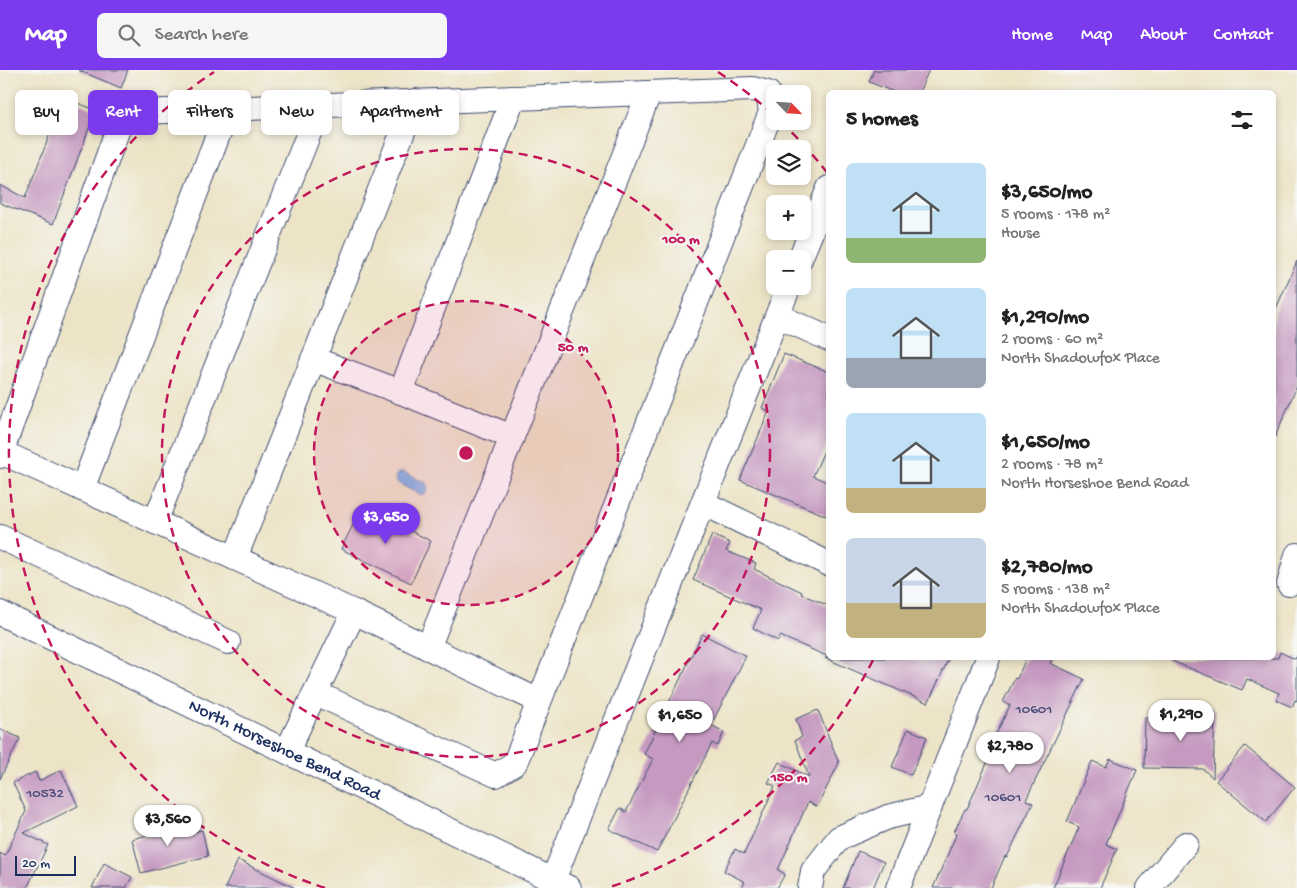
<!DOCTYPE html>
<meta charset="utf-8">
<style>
body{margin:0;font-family:"Gochi Hand",sans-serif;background:#f6f6f6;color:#222;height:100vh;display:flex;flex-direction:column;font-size:19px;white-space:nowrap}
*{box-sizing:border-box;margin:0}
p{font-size:16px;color:#767676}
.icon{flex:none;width:28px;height:28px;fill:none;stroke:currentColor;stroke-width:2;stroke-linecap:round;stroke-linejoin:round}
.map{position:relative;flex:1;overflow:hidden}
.drawer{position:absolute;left:826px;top:20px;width:450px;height:570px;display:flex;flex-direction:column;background:#fff;border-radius:8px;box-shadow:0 2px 8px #0003}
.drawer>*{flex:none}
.banner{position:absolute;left:15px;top:20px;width:475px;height:45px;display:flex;gap:10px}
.needle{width:32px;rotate:115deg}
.fabs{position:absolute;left:766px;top:15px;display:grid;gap:10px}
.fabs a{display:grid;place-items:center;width:45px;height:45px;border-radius:8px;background:#fff;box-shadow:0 2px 8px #0003;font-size:25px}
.scale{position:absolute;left:15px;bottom:12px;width:61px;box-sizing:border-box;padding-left:5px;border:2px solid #1b2f5e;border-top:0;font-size:14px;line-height:18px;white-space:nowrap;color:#1b2f5e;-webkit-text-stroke:4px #f6f6f2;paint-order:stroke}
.price{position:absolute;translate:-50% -42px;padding:0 11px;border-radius:18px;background:#fff;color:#222;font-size:16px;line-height:32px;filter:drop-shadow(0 1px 2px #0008)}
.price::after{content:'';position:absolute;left:50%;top:30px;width:15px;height:11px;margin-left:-8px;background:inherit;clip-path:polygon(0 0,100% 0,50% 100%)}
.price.active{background:#7c3aed;color:#fff}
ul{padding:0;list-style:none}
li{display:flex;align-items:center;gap:15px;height:125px;padding:0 20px}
li span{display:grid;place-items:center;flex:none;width:140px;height:100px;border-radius:8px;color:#555}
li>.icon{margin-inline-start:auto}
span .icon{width:60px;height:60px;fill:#fffc;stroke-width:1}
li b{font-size:21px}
h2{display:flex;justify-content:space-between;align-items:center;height:60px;padding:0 20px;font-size:21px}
.chip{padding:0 18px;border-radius:8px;background:#fff;box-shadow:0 2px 8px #0003;font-size:18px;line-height:45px}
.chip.active{background:#7c3aed;color:#fff}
header{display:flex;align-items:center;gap:30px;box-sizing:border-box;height:70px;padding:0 25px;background:#7c3aed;color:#fff}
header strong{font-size:24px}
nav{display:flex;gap:28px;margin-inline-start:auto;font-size:18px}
.search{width:350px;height:45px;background:#f6f6f6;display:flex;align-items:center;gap:12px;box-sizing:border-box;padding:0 18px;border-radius:8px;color:#767676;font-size:19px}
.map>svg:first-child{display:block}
.water{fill:#74aee4;stroke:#486ea1}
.building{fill:#c599c0}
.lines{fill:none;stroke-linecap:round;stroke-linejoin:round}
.minor-casing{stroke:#3a4a6e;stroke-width:26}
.minor{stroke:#fff;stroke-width:24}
.ring{fill:none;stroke:#c2185b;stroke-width:2.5;stroke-dasharray:9 6}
.labels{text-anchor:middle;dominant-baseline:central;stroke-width:4;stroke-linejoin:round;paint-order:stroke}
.number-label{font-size:15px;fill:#464a76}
.street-label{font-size:18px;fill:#1b2f5e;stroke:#f6f6f2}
.centre{fill:#c2185b;stroke:#f6f6f2;stroke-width:2.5}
.ring-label{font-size:15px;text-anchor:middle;font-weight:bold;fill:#c2185b;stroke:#f6f6f2;stroke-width:4;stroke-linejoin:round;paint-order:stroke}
</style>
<header>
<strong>Map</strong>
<div class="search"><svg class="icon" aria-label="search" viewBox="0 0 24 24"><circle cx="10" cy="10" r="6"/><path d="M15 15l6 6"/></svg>Search here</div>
<nav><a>Home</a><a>Map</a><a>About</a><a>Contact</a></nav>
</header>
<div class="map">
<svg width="1297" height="818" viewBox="0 0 1297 818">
<rect width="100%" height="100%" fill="#f6f6f2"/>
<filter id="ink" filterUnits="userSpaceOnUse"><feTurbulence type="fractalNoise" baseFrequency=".02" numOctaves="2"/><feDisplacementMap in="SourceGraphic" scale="10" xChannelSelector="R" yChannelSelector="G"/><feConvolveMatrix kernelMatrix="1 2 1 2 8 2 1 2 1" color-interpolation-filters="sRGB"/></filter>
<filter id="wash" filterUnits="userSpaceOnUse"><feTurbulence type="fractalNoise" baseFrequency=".0096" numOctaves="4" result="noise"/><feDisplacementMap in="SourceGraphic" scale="20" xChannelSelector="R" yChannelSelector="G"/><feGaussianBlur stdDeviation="1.12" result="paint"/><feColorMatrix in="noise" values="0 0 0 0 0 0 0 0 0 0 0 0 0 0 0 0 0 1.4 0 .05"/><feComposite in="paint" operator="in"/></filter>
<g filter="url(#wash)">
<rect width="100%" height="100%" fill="#ede4c7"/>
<polygon class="water" points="403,402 426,413 428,418 426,423 420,425 398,413 395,407 398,403"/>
<g id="blocks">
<g class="building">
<polygon points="78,0 128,0 121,18"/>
<polygon points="874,0 929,0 919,22 894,22 869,12"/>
<polygon points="64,28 96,40 53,154 0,133 0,115 25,128"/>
<polygon points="1297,191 1297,316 1274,369 1274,243"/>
<polygon points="784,284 829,302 829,370 813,406 829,413 829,447 740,410 769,341 762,338"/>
<polygon points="362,437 431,471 411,513 341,479"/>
<polygon points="712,465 730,473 726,481 756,493 754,499 802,522 801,524 829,536 829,587 780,566 778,571 753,558 761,540 693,510"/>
<polygon points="702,564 746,586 711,655 724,662 718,676 712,673 657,782 609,759 620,738 626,742 653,689 644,684"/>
<polygon points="1280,582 1295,589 1297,586 1297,631 1295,630 1292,637 1276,630 1279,623 1247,609 1242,620 1165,588 1278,588"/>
<polygon points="825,588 949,588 928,633"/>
<polygon points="1026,588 1053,588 1050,593 1084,609 1026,730 1033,733 1007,787 1005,786 991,818 933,818 957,763 954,762 965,739 967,739 988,691 984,689 1010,635 1003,632 1015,608 1017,609"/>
<polygon points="818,640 839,693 817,737 808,732 778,800 785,804 777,818 742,818 745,812 724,801 735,779 744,784 775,716 768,713 779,692 809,707 795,670 802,667 796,649"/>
<polygon points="1189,640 1215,641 1213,708 1203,699 1144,698 1145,648 1189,649"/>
<polygon points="0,659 20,668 0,709"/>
<polygon points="908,659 927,667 911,705 892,697"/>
<polygon points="1245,676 1295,717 1266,752 1216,711"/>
<polygon points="1110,689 1137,700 1106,774 1117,779 1100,818 1053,818 1079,757 1067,752 1092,691 1106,697"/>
<polygon points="61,700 78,736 24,763 48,775 27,818 0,818 0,783 5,786 26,741 13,713 35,702 39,711"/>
<polygon points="169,747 174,767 202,760 208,786 141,803 132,769 152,764 149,752"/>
<polygon points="858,781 884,792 873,818 843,818"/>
<polygon points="238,790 295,818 225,818"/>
<polygon points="104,793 132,807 126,818 92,818"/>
</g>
</g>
</g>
<g filter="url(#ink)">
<use href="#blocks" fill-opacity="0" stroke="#3a4a6e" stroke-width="1"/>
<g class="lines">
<defs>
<g id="minor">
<polyline points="800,189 829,118"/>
<polyline points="778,246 829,269"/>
<polyline points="313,289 401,322 512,367"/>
<polyline points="401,322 513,28"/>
<polyline points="1,382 354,542"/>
<polyline points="0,386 120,53 140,42 753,19 768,23 771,42 515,693 496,705 315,623"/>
<polyline points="82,419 228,39"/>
<polyline points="703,433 829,494"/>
<polyline points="155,452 320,35"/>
<polyline points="0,467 228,572"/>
<polyline points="235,488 415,31"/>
<polyline points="1289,514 1297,485"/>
<path id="s1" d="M0,543L569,818"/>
<polyline points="428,578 649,23"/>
<polyline points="287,681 354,542 539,631"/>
<polyline points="553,810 789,216"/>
<polyline points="810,818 813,801 839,768 888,747 930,737"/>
<polyline points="898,818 988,588"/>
<polyline points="1149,818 1186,774"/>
</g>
</defs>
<use href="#minor" class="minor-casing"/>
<use href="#minor" class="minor"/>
</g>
</g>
<circle cx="466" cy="383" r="152" fill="#c2185b" fill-opacity=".12"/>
<g class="ring">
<circle cx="466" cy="383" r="152"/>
<circle cx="466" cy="383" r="304"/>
<path d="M873 590A457 457 0 0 1 607 818M325 818A457 457 0 0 1 214 2M718 2A457 457 0 0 1 775 46M781 52A457 457 0 0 1 829 105"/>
</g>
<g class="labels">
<g class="number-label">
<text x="1034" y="640">10601</text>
<text x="45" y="724">10532</text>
<text x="1003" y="728">10601</text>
</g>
<g class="street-label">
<text stroke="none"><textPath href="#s1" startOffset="316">North Horseshoe Bend Road</textPath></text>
</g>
</g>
<circle cx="466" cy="383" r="8" class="centre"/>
<g class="ring-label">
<text x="681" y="173">100 m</text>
<text x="573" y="281">50 m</text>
<text x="789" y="711">150 m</text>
</g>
</svg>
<div class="fabs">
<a><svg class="needle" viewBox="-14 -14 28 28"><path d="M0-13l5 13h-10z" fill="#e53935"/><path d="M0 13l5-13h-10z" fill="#767676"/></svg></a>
<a><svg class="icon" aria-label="layers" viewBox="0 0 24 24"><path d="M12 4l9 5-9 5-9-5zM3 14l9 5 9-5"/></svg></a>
<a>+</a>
<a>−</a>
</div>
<div class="scale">20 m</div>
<b class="price active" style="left:386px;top:475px">$3,650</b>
<b class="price" style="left:1181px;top:672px">$1,290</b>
<b class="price" style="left:680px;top:673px">$1,650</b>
<b class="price" style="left:1010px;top:704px">$2,780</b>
<b class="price" style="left:168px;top:777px">$3,560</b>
<div class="banner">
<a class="chip">Buy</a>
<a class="chip active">Rent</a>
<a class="chip">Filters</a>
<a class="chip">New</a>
<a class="chip">Apartment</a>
</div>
<section class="drawer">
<h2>5 homes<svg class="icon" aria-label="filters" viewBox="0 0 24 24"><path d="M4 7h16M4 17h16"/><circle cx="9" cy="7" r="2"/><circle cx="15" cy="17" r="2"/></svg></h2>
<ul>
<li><span style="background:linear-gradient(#bfe0f5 75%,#8fb573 0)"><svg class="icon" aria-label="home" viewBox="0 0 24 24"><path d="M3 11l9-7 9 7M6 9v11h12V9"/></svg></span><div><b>$3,650/mo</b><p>5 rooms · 178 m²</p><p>House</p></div></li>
<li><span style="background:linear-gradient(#bfe0f5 70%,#9aa5b1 0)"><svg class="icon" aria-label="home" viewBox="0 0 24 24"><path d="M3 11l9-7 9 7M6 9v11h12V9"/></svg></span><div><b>$1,290/mo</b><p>2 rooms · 60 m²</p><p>North Shadowfox Place</p></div></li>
<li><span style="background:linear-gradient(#bfe0f5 75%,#c2b280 0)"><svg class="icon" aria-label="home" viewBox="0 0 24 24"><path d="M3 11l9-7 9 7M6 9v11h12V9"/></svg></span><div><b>$1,650/mo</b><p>2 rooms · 78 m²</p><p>North Horseshoe Bend Road</p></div></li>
<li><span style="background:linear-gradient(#c9d6e8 65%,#c2b280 0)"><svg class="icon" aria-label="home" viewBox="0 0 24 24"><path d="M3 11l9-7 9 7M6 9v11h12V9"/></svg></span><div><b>$2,780/mo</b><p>5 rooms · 138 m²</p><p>North Shadowfox Place</p></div></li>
</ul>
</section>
</div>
